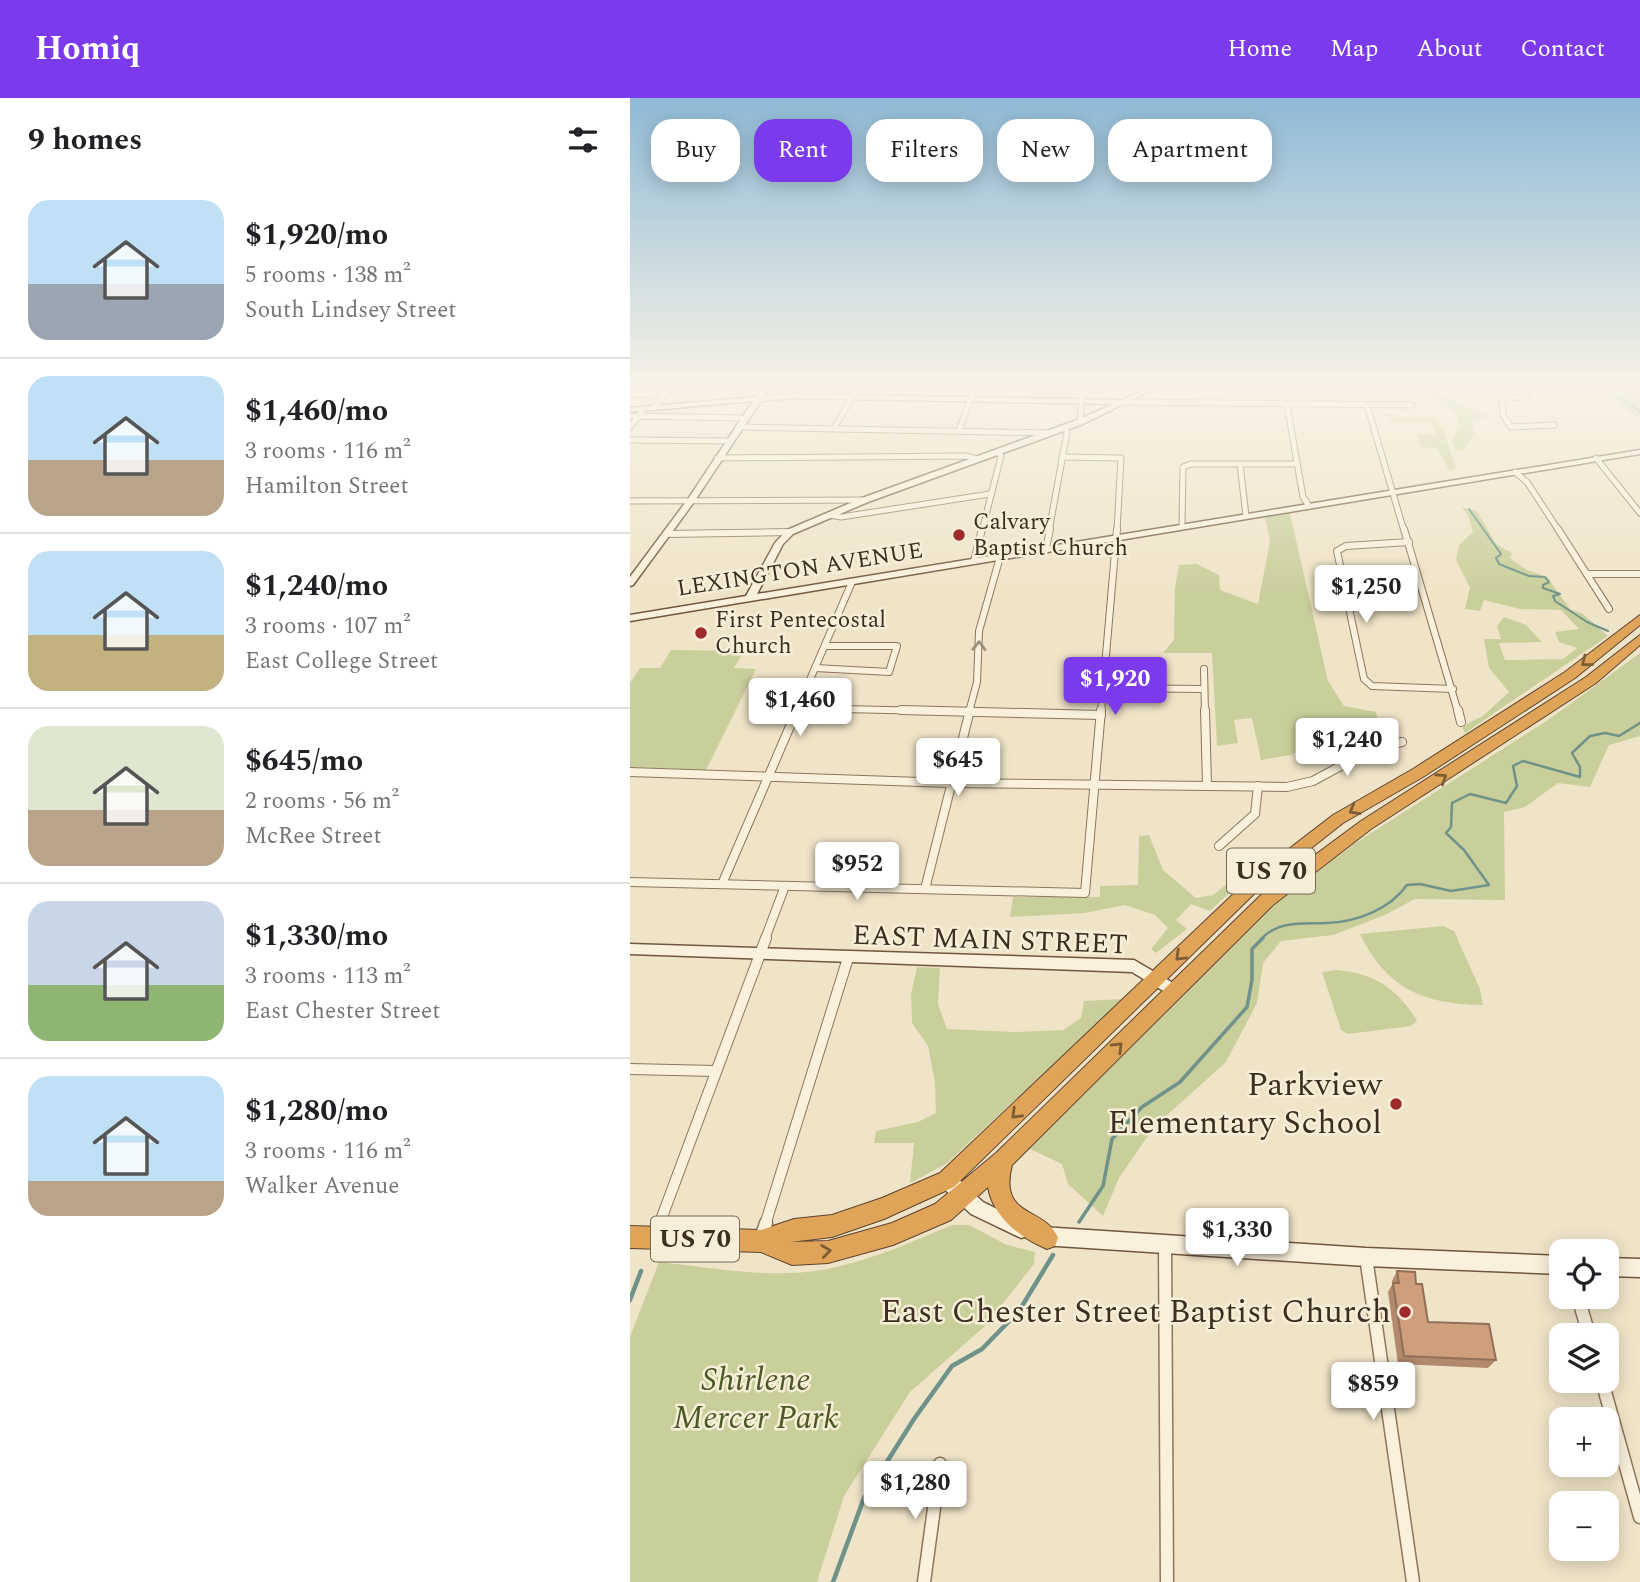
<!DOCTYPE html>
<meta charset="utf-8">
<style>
body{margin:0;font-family:Spectral,serif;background:#f2f2f2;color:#202124;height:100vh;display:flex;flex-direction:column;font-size:26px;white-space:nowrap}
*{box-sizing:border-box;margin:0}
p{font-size:23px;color:#757577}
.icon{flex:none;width:38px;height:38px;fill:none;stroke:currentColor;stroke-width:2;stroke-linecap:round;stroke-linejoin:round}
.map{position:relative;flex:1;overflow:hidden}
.drawer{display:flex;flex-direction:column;background:#fff;width:630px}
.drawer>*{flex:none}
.top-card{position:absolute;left:21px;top:21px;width:665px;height:63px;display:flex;gap:14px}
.controls{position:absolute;left:919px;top:1141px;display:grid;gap:14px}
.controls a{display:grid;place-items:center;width:70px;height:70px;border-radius:14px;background:#fff;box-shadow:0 4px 18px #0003;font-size:35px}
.price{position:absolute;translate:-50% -60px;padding:0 16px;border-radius:7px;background:#fff;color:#222;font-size:23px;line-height:46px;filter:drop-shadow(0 2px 4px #0008)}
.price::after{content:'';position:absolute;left:50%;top:42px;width:21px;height:16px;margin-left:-10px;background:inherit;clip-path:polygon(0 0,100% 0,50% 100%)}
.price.current{background:#7c3aed;color:#fff}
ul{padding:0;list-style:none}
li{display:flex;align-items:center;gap:21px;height:175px;padding:0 28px}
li+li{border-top:2px solid #e0e0e0}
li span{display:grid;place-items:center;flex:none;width:196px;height:140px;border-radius:21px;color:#555}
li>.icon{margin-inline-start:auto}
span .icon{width:84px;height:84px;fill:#fffc;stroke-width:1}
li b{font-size:30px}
h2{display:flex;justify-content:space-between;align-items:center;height:84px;padding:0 28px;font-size:30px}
.chip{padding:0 24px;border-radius:21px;background:#fff;box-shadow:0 4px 18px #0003;font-size:24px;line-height:63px}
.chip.current{background:#7c3aed;color:#fff}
header{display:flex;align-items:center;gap:42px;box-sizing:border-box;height:98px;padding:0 35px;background:#7c3aed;color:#fff}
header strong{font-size:33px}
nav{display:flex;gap:38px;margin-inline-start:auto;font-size:24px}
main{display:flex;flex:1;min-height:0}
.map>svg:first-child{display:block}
.green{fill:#c9cf9b}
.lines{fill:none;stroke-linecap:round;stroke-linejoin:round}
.stream-far3{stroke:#6f938a;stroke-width:2}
.stream-far2{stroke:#6f938a;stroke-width:2.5}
.stream-far1{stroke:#6f938a;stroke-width:3.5}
.stream{stroke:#6f938a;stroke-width:4.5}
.street-far4-casing{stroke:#8d765c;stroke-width:7}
.street-far3-casing{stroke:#8d765c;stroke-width:8}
.street-far2-casing{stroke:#8d765c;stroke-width:10}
.street-far1-casing{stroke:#8d765c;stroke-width:12}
.street-casing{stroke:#8d765c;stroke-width:15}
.secondary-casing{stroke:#6f573f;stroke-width:3}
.highway-casing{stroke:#5b4430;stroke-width:2}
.street-far4{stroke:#faf1dc;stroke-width:5}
.street-far3{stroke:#faf1dc;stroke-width:6}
.street-far2{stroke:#faf1dc;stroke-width:8}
.street-far1{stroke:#faf1dc;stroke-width:10}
.street{stroke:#faf1dc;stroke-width:12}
.secondary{fill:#faf1dc;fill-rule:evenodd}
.highway{fill:#e0a458;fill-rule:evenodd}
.wall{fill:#b2896c}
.building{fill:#cf9f7d;stroke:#916f58;stroke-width:2}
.oneway{stroke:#9c907e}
.oneway2{stroke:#7e5d36}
.poi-dot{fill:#9e2a2b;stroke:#f7eed8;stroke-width:2.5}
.labels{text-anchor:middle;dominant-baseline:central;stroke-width:5;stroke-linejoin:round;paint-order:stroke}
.far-poi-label{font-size:23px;fill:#3d2e20;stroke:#f7eed8;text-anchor:start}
.far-street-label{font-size:23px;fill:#3d2e20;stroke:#f7eed8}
.shield{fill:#f7eed8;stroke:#756857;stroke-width:2}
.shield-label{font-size:26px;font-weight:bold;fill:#3d2e20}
.street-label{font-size:28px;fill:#3d2e20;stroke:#f7eed8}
.near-poi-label{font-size:33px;fill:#3d2e20;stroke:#f7eed8;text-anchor:end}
.near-park-label{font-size:33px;font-style:italic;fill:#4d5a26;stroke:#f7eed8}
</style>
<header>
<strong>Homiq</strong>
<nav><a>Home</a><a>Map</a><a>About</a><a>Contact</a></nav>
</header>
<main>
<section class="drawer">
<h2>9 homes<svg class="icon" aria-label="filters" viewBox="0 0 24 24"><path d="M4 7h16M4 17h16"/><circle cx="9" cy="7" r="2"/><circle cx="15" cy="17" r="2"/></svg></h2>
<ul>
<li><span style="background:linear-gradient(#bfe0f5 60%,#9aa5b1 0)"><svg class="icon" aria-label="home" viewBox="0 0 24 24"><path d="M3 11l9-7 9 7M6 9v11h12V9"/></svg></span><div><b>$1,920/mo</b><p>5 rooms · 138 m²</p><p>South Lindsey Street</p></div></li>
<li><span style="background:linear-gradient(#bfe0f5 60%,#b9a48a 0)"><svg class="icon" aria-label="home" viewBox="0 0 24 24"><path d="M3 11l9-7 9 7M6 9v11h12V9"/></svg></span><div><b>$1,460/mo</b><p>3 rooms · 116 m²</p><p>Hamilton Street</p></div></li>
<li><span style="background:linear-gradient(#bfe0f5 60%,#c2b280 0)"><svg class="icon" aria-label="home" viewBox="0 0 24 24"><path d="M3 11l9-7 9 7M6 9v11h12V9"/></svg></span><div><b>$1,240/mo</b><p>3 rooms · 107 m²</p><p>East College Street</p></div></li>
<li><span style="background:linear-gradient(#dfe7d0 60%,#b9a48a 0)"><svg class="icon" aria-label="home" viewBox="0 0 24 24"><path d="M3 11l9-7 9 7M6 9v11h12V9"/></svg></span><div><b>$645/mo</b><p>2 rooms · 56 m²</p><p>McRee Street</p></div></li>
<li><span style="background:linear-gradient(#c9d6e8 60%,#8fb573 0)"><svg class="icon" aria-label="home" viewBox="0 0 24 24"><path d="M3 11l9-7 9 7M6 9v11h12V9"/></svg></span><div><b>$1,330/mo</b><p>3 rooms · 113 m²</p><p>East Chester Street</p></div></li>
<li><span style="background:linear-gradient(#bfe0f5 75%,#b9a48a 0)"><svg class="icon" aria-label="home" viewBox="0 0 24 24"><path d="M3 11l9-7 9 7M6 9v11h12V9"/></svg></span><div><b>$1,280/mo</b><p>3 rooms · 116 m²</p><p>Walker Avenue</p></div></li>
</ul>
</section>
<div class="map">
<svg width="1010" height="1484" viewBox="0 0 1010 1484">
<rect width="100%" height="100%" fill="#f0e4c8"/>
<g class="green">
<path d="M785,288C811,288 830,309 855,317V320L841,322L844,335L833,353H826L822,344L828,327L827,317Z"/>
<polygon points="968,288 1006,288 1010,292 1010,322"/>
<polygon points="755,315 762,315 769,321 804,319 813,330 826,371 820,373 807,350 790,349 788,336 805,337 804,329 797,324 760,324"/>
<polygon points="832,409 847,413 866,446 882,455 880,460 897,472 917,479 940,511 953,516 978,538 835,635 832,628 853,618 879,594 859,570 854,541 871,541 867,528 874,519 896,527 912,544 869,545 875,562 933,561 947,550 929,544 925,534 949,531 931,512 890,511 854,502 850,513 835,511 840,490 826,462 829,447 843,434 839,419"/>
<polygon points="660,415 698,583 714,608 746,614 748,624 718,624 715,631 721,646 677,647 661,657 631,662 622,620 604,622 608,645 587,648 582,555 533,555 544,542 545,490 549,467 567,466 589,477 590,492 628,506 640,443 635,419"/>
<polygon points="41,552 114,553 104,570 126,571 76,672 0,669 0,585 10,570 30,570"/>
<polygon points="1010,555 1010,638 979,647 960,689 928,685 895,709 874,714 875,802 785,801 755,817 703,837 651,843 633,865 627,905 596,964 524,1029 489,1080 473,1118 438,1086 432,1066 400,1051 646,806 724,746 918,622"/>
<polygon points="519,737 533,772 566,800 583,797 602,782 609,786 580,813 561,806 546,822 557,831 526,855 521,851 538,830 525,817 495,807 455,815 380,819 383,799 470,799 470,788 508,787 509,738"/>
<path d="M813,828L824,833L850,891L853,907C793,906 757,891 730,836Z"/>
<polygon points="287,869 310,870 308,906 317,931 385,934 433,932 451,920 454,903 493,901 316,1066 280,1085 284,1045 244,1045 246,1033 288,1024 306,1015 305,984 298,948 282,925 281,896"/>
<path d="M707,872C744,875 768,891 787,923L781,928L718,936L711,932L692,874Z"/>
<path d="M322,1127H339L377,1147L405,1154L404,1166L354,1229L280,1294L214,1398L187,1484H0V1239L29,1164C86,1170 149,1183 206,1169C246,1160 284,1143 322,1127Z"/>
</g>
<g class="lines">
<g class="stream-far3">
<polyline points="976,288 1010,314"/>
<polyline points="839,411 871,456 866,460 869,466 899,478 915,479 919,484 913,487 913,490 930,496 923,498 925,503 957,524 978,533"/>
</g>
<path class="stream-far2" d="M631,841C649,822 672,826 697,825C727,824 760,811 777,787L790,786L821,793L859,787L834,752L816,735L821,729L822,705L840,696L876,705L887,688L883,668L893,663L950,679V669L942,655L960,638L975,635L989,638L1010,625"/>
<polyline class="stream-far1" points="449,1124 473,1088 482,1041 512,1009 550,984 617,909 622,882 622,851 633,840"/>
<g class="stream">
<polyline points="0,1202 11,1173"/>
<polyline points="203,1484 234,1400 284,1321 322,1268 352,1251 389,1213 423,1157"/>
</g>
<defs>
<g id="street-far4">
<polyline points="832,288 871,300 896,299 897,294 893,288"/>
<polyline points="0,296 36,296"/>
<polyline points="872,301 873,317 881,329 924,327"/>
<polyline points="494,304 782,307"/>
<polyline points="657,307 673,399 679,408"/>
<polyline points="737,307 774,433"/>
<polyline points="23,310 43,288"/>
<polyline points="0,318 115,320"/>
<polyline points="450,324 453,288"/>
<polyline points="0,329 15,310"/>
<polyline points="108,329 419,335"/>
<polyline points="204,330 229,288"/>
<polyline points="329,332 345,288"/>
<polyline points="0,342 99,343"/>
<polyline points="432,359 491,360 487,433"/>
<polyline points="87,360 336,358 348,361"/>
<polyline points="966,360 1010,415"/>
<polyline points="610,366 616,418"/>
<polyline points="885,374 897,384 929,433"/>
<polyline points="0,403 235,402"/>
<polyline points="199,417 211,419 360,396"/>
<polyline points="552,428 553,369 561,366 667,366"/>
<polyline points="352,433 371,358 368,354"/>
<polyline points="419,433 437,334 433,330"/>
</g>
<g id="street-far3">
<polyline points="774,431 828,614"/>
<polyline points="928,431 979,511"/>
<polyline points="36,436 160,434"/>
<polyline points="779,444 716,448 707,453 734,581 742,588 823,591"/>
<polyline points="416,451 420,431"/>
<polyline points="344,463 352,431"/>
<polyline points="957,476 1010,476"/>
<polyline points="185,570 259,574 267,548 195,548"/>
<polyline points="574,571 575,614"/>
<polyline points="473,590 573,591"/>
<polyline points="167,610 347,614"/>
<polyline points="166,614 222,484"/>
<polyline points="339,614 347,584 349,533 370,459"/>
<polyline points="471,614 487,431"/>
</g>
<g id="street-far2">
<polyline points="271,612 471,617"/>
<polyline points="575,612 577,687"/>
<polyline points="828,612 831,624"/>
<polyline points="0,674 320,685 657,689 683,683 744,650 772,644"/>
<polyline points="589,748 625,716 628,688"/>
<polyline points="0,784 455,795 471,612"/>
<polyline points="92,786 167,612"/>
<polyline points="295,791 340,612"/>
<polyline points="135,841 155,788"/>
</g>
<g id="street-far1">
<polyline points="0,971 86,973"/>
<polyline points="29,1127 136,840"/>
<polyline points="135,1127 218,860"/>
</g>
<g id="street">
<polyline points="25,1137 29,1125"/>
<polyline points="131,1140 136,1125"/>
<polyline points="535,1146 537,1484"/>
<polyline points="736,1159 783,1484"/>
<polyline points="948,1199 959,1237"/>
<polyline points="972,1283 1010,1419"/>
<polyline points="294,1484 310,1366"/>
</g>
<g id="secondary">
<polygon points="134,288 140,288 134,298 160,296 492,302 522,288 530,288 453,326 238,404 163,436 153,446 127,496 1010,352 1010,356 0,523 0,517 116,498 145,445 157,432 232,400 447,322 483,306 160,300 131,303 64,404 3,487 0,488 0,479 58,401 123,303 0,314 0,310 126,299"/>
<polygon points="0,846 504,862 550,889 552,893 550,897 545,899 540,897 502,874 0,856"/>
<polygon points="317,1074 323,1076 353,1104 397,1126 399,1132 397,1138 391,1140 341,1116 311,1088 309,1082 311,1076"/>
<polygon points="412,1129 736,1150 931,1158 931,1176 736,1168 412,1147 406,1144 403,1138 406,1132"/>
<polygon points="976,1160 1010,1161 1010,1179 976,1178"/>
</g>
<path id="highway" d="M1010,517V527L945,580L793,679L713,725L628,792L324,1089L254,1121L202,1139L160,1144L198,1143L262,1125L305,1106L366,1055L631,797L731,723L956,579L1010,537V547L966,585L741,731L643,807L382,1067C368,1121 415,1108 428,1140L425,1148L417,1151C390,1140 363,1119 358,1089L321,1122L263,1147L198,1165L162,1167L131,1154L0,1150V1128L131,1132L164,1121L202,1117L252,1100L310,1075L616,784L703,717L783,671L935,574Z"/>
</defs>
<use href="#street-far4" class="street-far4-casing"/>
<use href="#street-far3" class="street-far3-casing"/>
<use href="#street-far2" class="street-far2-casing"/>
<use href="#street-far1" class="street-far1-casing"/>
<use href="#street" class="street-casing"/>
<use href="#secondary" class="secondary-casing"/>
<use href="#highway" class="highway-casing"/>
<use href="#street-far4" class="street-far4"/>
<use href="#street-far3" class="street-far3"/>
<use href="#street-far2" class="street-far2"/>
<use href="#street-far1" class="street-far1"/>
<use href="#street" class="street"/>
<use href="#secondary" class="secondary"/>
<use href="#highway" class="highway"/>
</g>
<polygon class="wall" points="767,1173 786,1186 798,1224 866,1262 858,1270 768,1266 758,1194 762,1187 762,1183"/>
<polygon class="building" points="767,1173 785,1174 786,1186 792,1186 798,1224 859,1226 866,1262 774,1258 763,1185 769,1185"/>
<defs><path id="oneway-chevron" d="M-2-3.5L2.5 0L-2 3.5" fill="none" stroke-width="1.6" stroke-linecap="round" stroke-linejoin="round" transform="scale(1.75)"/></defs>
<use class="oneway" href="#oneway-chevron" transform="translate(349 548) rotate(-88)"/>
<g class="oneway2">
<use href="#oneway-chevron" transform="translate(956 564) rotate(142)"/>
<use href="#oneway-chevron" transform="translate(812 680) rotate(-33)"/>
<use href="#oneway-chevron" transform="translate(724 712) rotate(150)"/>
<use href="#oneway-chevron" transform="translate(550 858) rotate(136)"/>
<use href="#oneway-chevron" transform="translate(488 949) rotate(-45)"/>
<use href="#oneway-chevron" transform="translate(386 1016) rotate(136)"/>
<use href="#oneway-chevron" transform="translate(196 1153) rotate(-8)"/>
</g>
<linearGradient id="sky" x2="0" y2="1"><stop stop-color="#8fbad6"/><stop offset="0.58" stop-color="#f8f3e6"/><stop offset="1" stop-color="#f8f3e6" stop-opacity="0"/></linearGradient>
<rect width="1010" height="496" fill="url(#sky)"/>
<g class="poi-dot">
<circle cx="329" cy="437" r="7"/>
<circle cx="71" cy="535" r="7"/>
<circle cx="766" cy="1006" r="7"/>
<circle cx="775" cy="1214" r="7"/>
</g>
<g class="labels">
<g class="far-poi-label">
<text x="343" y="424">Calvary<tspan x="343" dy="26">Baptist Church</tspan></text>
<text x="85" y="522">First Pentecostal<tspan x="85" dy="26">Church</tspan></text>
</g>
<g class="far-street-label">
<text transform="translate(170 472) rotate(-9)">LEXINGTON AVENUE</text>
</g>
<g class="shield">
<rect x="597" y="750.5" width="88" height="45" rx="5"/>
<rect x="21" y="1118.5" width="88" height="45" rx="5"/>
</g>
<g class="shield-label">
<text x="641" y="773">US 70</text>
<text x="65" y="1141">US 70</text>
</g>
<g class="street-label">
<text transform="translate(360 842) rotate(2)">EAST MAIN STREET</text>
</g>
<g class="near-poi-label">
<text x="752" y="987">Parkview<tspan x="752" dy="38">Elementary School</tspan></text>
<text x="761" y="1214">East Chester Street Baptist Church</text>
</g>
<g class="near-park-label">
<text x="126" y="1282">Shirlene<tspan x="126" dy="38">Mercer Park</tspan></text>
</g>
</g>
</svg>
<div class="controls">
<a><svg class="icon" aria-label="locate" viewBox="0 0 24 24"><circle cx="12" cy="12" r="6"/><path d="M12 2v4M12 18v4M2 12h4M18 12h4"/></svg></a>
<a><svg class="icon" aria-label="layers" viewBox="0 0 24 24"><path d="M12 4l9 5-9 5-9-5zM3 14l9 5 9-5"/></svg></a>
<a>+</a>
<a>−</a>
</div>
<b class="price" style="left:736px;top:527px">$1,250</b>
<b class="price current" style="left:485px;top:619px">$1,920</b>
<b class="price" style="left:170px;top:640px">$1,460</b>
<b class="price" style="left:717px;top:680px">$1,240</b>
<b class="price" style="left:328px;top:700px">$645</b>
<b class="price" style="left:227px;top:804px">$952</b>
<b class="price" style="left:607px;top:1170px">$1,330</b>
<b class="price" style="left:743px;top:1324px">$859</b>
<b class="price" style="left:285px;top:1423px">$1,280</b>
<div class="top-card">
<a class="chip">Buy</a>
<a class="chip current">Rent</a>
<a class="chip">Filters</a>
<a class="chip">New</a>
<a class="chip">Apartment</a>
</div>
</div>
</main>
